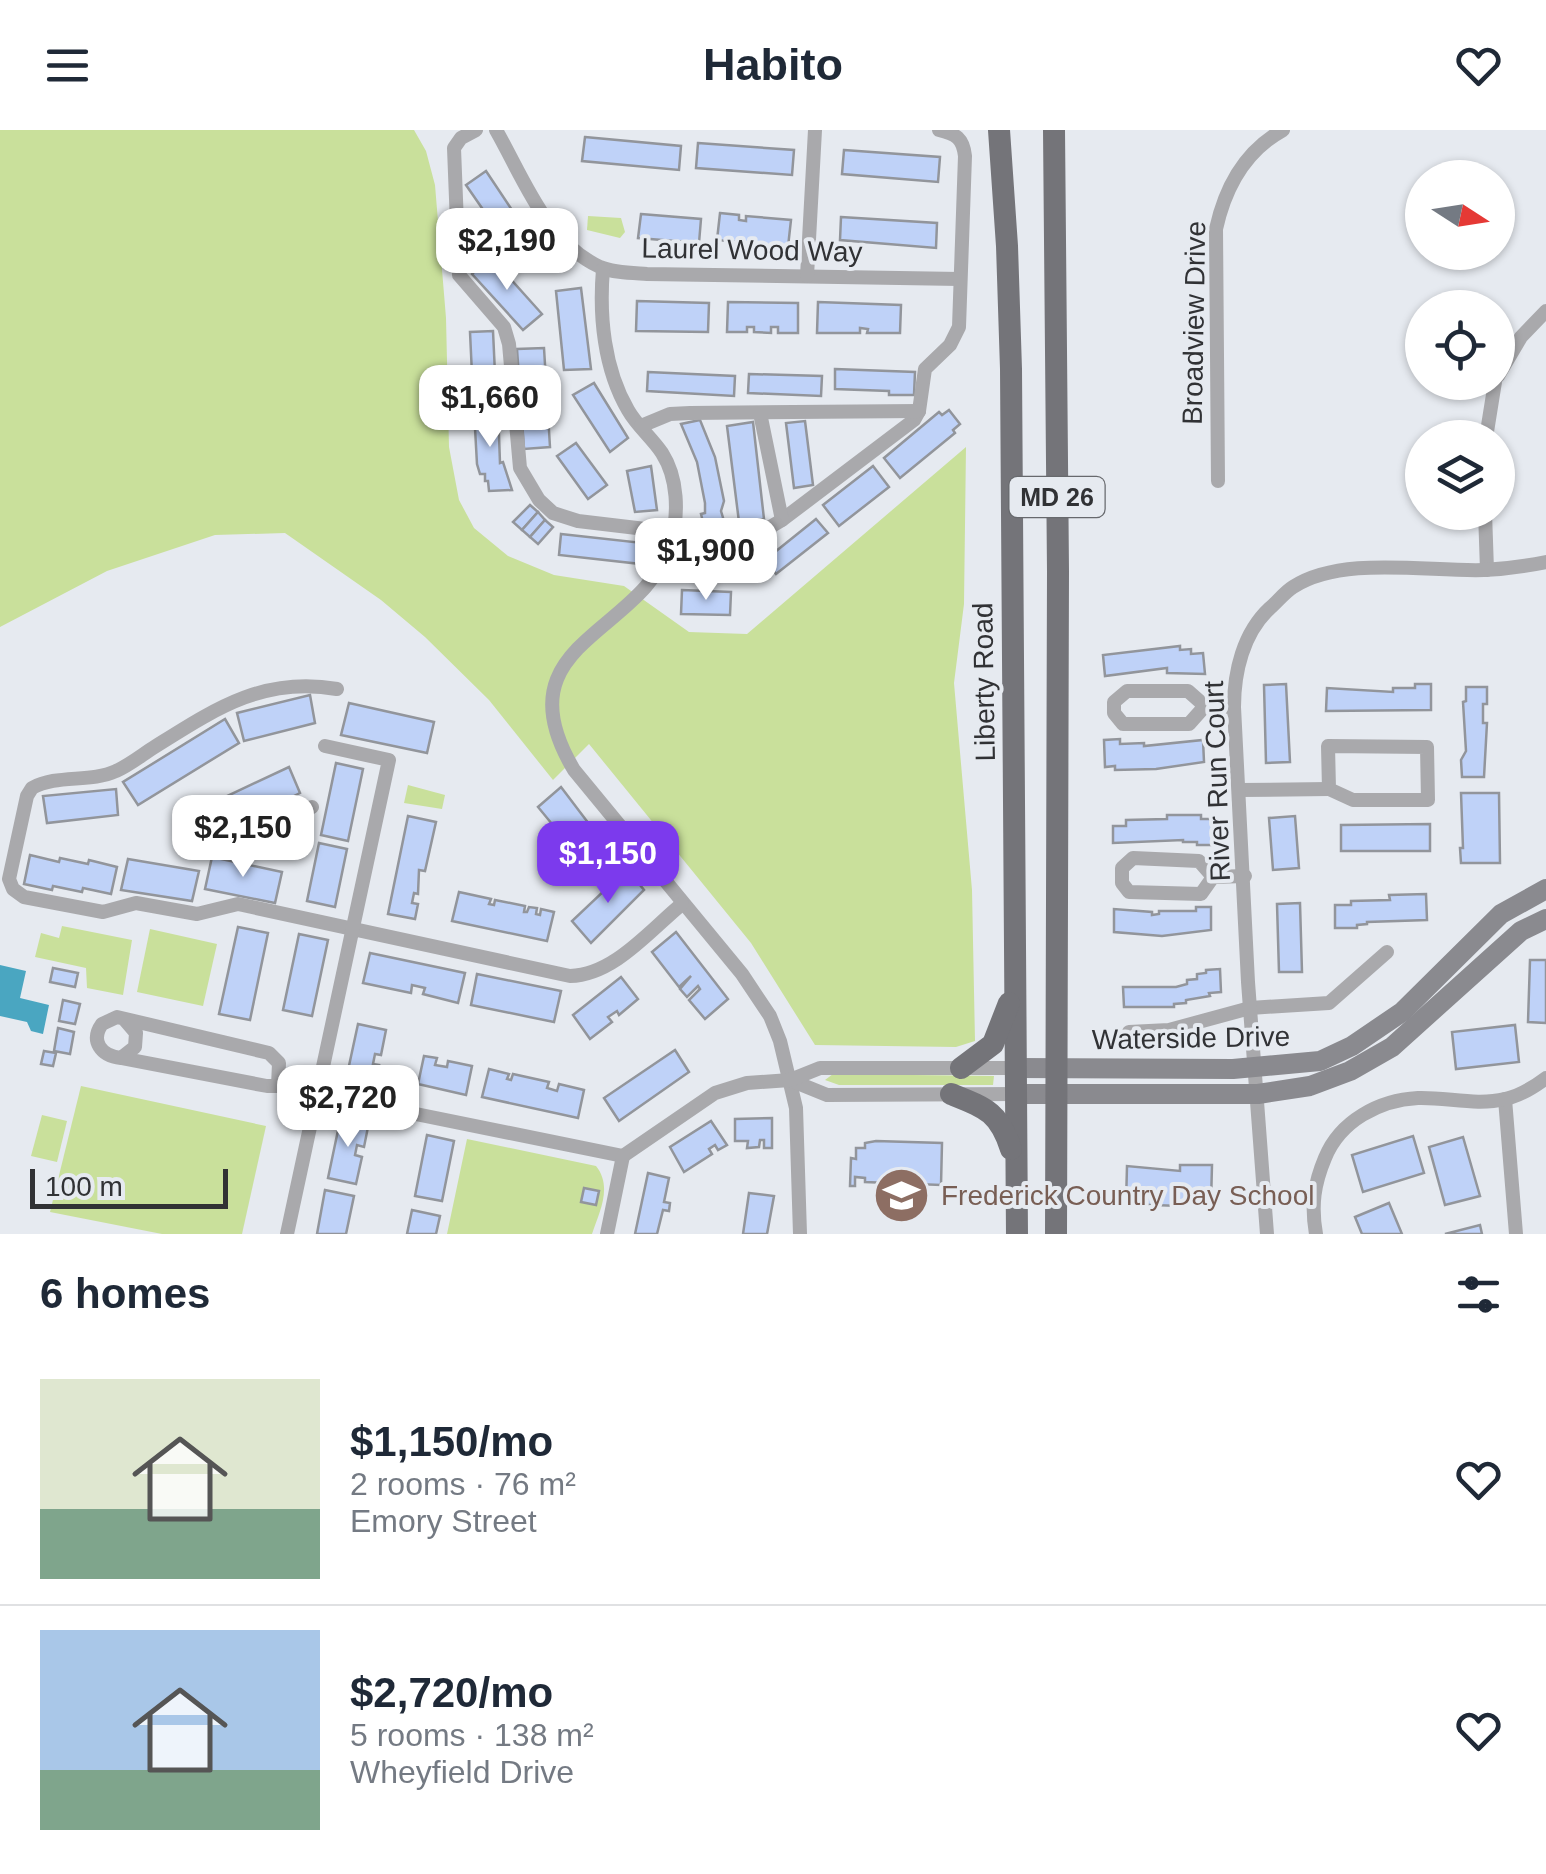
<!DOCTYPE html>
<meta charset="utf-8">
<style>
body{margin:0;font-family:Arial,sans-serif;background:#f6f6f7;color:#1f2937;height:100vh;display:flex;flex-direction:column;font-size:38px;white-space:nowrap}
*{box-sizing:border-box;margin:0}
p{font-size:32px;color:#747a83}
.icon{flex:none;width:55px;height:55px;fill:none;stroke:currentColor;stroke-width:2;stroke-linecap:round;stroke-linejoin:round}
.map{position:relative;height:1104px;overflow:hidden}
.panel{display:flex;flex-direction:column;background:#fff;flex:1}
.panel>*{flex:none}
.needle{width:65px;rotate:102deg}
.fabs{position:absolute;left:1405px;top:30px;display:grid;gap:20px}
.fabs a{display:grid;place-items:center;width:110px;height:110px;border-radius:50%;background:#fff;box-shadow:0 2px 8px #0004;font-size:50px}
.scale{position:absolute;left:30px;bottom:25px;width:198px;box-sizing:border-box;padding-left:10px;border:5px solid #313235;border-top:0;font-size:28px;line-height:35px;white-space:nowrap;color:#313235;-webkit-text-stroke:8px #e6eaf0;paint-order:stroke}
.price{position:absolute;translate:-50% -85px;padding:0 22px;border-radius:20px;background:#fff;color:#222;font-size:32px;line-height:65px;filter:drop-shadow(0 2px 5px #0008)}
.price::after{content:'';position:absolute;left:50%;top:60px;width:30px;height:22px;margin-left:-15px;background:inherit;clip-path:polygon(0 0,100% 0,50% 100%)}
.price.current{background:#7c3aed;color:#fff}
ul{padding:0;list-style:none}
li{display:flex;align-items:center;gap:30px;height:250px;padding:0 40px}
li+li{border-top:2px solid #e0e1e3}
li span{display:grid;place-items:center;flex:none;width:280px;height:200px;border-radius:0px;color:#555}
li>.icon{margin-inline-start:auto}
span .icon{width:120px;height:120px;fill:#fffc;stroke-width:1}
li b{font-size:42px}
h2{display:flex;justify-content:space-between;align-items:center;height:120px;padding:0 40px;font-size:42px}
header{display:flex;justify-content:space-between;align-items:center;height:130px;padding:0 40px;background:#fff;font-size:45px;font-weight:800}
.map>svg:first-child{display:block}
.green{fill:#c9e09b}
.water{fill:#4aa6c1}
.building{fill:#bfd2f8;stroke:#92959b;stroke-width:2.5}
.lines{fill:none;stroke-linecap:round;stroke-linejoin:round}
.street{stroke:#a9a9ac;stroke-width:14}
.secondary{stroke:#8a8a8f;stroke-width:20}
.primary{stroke:#747479;stroke-width:22}
.labels{text-anchor:middle;dominant-baseline:central;stroke-width:8;stroke-linejoin:round;paint-order:stroke}
.shield{fill:#e6eaf0;stroke:#67696d;stroke-width:2.5}
.shield-label{font-size:25px;font-weight:bold;fill:#313235}
.street-label{font-size:28px;fill:#313235;stroke:#e6eaf0}
.education-label{font-size:28px;fill:#785e54;stroke:#e6eaf0;text-anchor:start}
</style>
<header><svg class="icon" aria-label="menu" viewBox="0 0 24 24"><path d="M4 6h16M4 12h16M4 18h16"/></svg>Habito<svg class="icon" aria-label="heart" viewBox="0 0 24 24"><path d="M12 20l-8-8c-3-5 5-10 8-4 3-6 11-1 8 4z"/></svg></header>
<div class="map">
<svg width="1546" height="1104" viewBox="0 0 1546 1104">
<rect width="100%" height="100%" fill="#e6eaf0"/>
<g class="green">
<polygon points="0,0 414,0 426,21 435,55 446,188 449,317 459,370 474,398 508,426 554,445 624,456 689,502 747,504 966,317 964,474 954,553 972,760 975,911 956,917 815,915 751,813 589,614 553,650 489,570 425,507 381,470 285,403 215,405 107,441 0,497"/>
<polygon points="588,86 621,88 625,102 620,108 587,100"/>
<polygon points="408,655 445,665 442,679 404,673"/>
<polygon points="62,796 132,810 123,865 87,858 86,838 35,827 41,803 59,808"/>
<polygon points="150,799 217,814 203,876 137,862"/>
<polygon points="833,944 994,946 993,955 839,955 825,950"/>
<polygon points="81,956 266,996 242,1104 162,1104 50,1082"/>
<polygon points="42,985 67,991 57,1032 31,1026"/>
<path d="M467,1009L596,1036C613,1057 599,1083 592,1104H447Z"/>
</g>
<polygon class="water" points="0,835 26,841 20,868 49,875 43,904 31,901 27,892 0,886"/>
<g class="building">
<polygon points="585,7 681,16 679,40 582,31"/>
<polygon points="698,13 794,20 792,45 696,38"/>
<polygon points="844,20 940,27 938,52 842,44"/>
<polygon points="486,41 540,122 520,133 466,55"/>
<polygon points="720,83 739,85 739,90 746,91 746,86 791,90 788,117 717,110"/>
<polygon points="641,84 701,89 699,113 638,108"/>
<polygon points="841,87 937,93 936,118 840,110"/>
<polygon points="490,126 542,184 523,200 472,144"/>
<polygon points="581,158 591,239 564,240 556,161"/>
<polygon points="637,171 709,173 708,202 636,201"/>
<polygon points="728,172 798,173 798,203 778,203 778,197 771,197 771,203 754,202 754,197 747,197 747,202 727,202"/>
<polygon points="818,172 901,175 900,203 867,203 868,199 860,198 860,203 817,203"/>
<polygon points="493,201 496,265 473,266 470,202"/>
<polygon points="544,218 550,317 524,319 517,219"/>
<polygon points="835,239 915,242 914,265 889,265 889,261 835,259"/>
<polygon points="648,242 735,246 734,266 647,261"/>
<polygon points="749,244 822,246 821,266 748,263"/>
<polygon points="594,253 628,308 610,322 573,265"/>
<polygon points="498,278 500,333 503,332 512,360 489,361 488,351 485,351 485,344 480,344 477,334 474,280"/>
<polygon points="949,280 960,294 953,300 955,303 900,348 884,328 939,282 942,285"/>
<polygon points="700,290 715,327 724,371 721,381 724,391 704,396 701,384 705,383 705,373 697,332 681,294"/>
<polygon points="805,291 813,355 794,358 786,293"/>
<polygon points="753,292 764,389 739,392 727,296"/>
<polygon points="576,313 607,355 588,369 557,326"/>
<polygon points="651,336 657,380 635,382 627,341"/>
<polygon points="873,336 889,357 839,396 823,375"/>
<polygon points="530,375 538,382 522,400 513,392"/>
<polygon points="538,382 545,390 530,407 522,400"/>
<polygon points="816,389 828,403 776,444 765,430"/>
<polygon points="545,390 553,397 538,414 530,407"/>
<polygon points="561,404 643,413 641,434 559,425"/>
<polygon points="722,419 750,422 747,448 689,442 690,424 721,427"/>
<polygon points="682,460 731,462 730,485 681,484"/>
<polygon points="1180,516 1180,520 1191,519 1191,524 1203,523 1205,544 1167,543 1167,538 1105,546 1103,525"/>
<polygon points="1286,554 1290,632 1266,633 1264,555"/>
<polygon points="1415,554 1431,554 1431,580 1326,581 1327,558 1393,562 1393,558 1415,558"/>
<polygon points="1466,557 1487,557 1487,574 1483,574 1483,593 1487,593 1484,647 1462,647 1461,630 1466,621 1463,572 1466,571"/>
<polygon points="310,565 315,593 244,611 237,583"/>
<polygon points="349,573 434,592 427,623 341,605"/>
<polygon points="225,589 239,613 138,675 123,652"/>
<polygon points="1120,609 1120,614 1144,613 1144,616 1203,610 1204,632 1156,639 1115,640 1115,636 1105,637 1104,610"/>
<polygon points="336,633 363,639 348,711 321,705"/>
<polygon points="289,637 300,663 221,702 208,675"/>
<polygon points="561,657 605,715 584,733 578,726 583,721 571,706 566,711 538,677"/>
<polygon points="116,659 118,685 47,693 43,666"/>
<polygon points="1461,663 1499,663 1500,733 1461,733 1460,718 1463,718"/>
<polygon points="1167,685 1201,685 1201,689 1213,689 1213,715 1197,715 1197,712 1183,712 1183,710 1113,713 1113,696 1126,696 1126,690 1167,689"/>
<polygon points="408,686 436,692 425,741 419,740 418,764 414,763 412,773 418,774 415,789 388,784"/>
<polygon points="1295,686 1299,738 1273,740 1269,688"/>
<polygon points="1430,694 1430,721 1341,721 1341,695"/>
<polygon points="319,713 347,719 335,777 307,771"/>
<polygon points="30,725 59,732 60,728 88,734 89,730 117,737 111,764 83,758 82,762 53,756 52,760 24,754"/>
<polygon points="212,727 282,742 275,773 205,759"/>
<polygon points="128,729 199,741 192,771 121,760"/>
<polygon points="627,739 644,760 591,813 572,791"/>
<polygon points="459,762 491,769 489,774 494,775 495,770 525,776 524,782 527,782 529,777 537,778 536,784 540,785 541,779 554,782 547,811 452,791"/>
<polygon points="1426,764 1427,790 1367,792 1367,794 1357,795 1357,798 1335,798 1335,775 1351,775 1351,771 1390,770 1389,765"/>
<polygon points="1300,773 1302,842 1279,842 1277,774"/>
<polygon points="1196,777 1211,777 1211,800 1162,806 1114,802 1114,779 1152,782 1152,785 1159,784 1159,781 1196,781"/>
<polygon points="238,797 268,803 250,890 219,884"/>
<polygon points="676,802 728,869 705,889 689,870 700,859 698,856 687,867 680,859 691,846 679,857 652,822"/>
<polygon points="299,804 328,810 312,886 283,880"/>
<polygon points="370,823 465,843 458,873 423,864 425,858 412,855 411,863 363,853"/>
<polygon points="1530,830 1546,830 1546,893 1528,892"/>
<polygon points="53,838 78,843 75,857 50,852"/>
<polygon points="1220,839 1221,862 1209,863 1210,866 1186,870 1186,873 1174,874 1174,877 1124,877 1123,857 1176,857 1187,854 1187,850 1197,849 1197,844 1206,843 1206,840"/>
<polygon points="477,844 561,861 554,892 471,875"/>
<polygon points="621,847 638,869 619,885 617,881 608,887 612,892 590,909 573,885"/>
<polygon points="63,870 80,874 75,894 59,891"/>
<polygon points="358,894 386,900 381,925 375,924 373,934 379,935 375,950 347,945"/>
<polygon points="1515,895 1519,932 1456,939 1452,902"/>
<polygon points="58,898 74,902 70,924 54,921"/>
<polygon points="675,920 689,942 619,991 604,968"/>
<polygon points="44,921 56,923 53,936 41,934"/>
<polygon points="424,926 437,928 435,935 447,937 448,931 472,936 466,965 418,954"/>
<polygon points="489,939 509,944 507,949 511,950 513,944 549,952 547,958 557,961 559,954 584,960 578,988 482,967"/>
<polygon points="341,986 369,992 364,1017 357,1015 355,1025 362,1027 356,1054 328,1048"/>
<polygon points="772,988 772,1018 764,1018 764,1010 760,1010 759,1017 747,1018 748,1011 735,1011 735,989"/>
<polygon points="711,991 727,1015 718,1020 715,1015 709,1019 712,1024 684,1042 670,1017"/>
<polygon points="427,1005 454,1011 442,1071 415,1066"/>
<polygon points="1413,1006 1424,1043 1363,1062 1352,1025"/>
<polygon points="1463,1007 1480,1066 1445,1075 1429,1017"/>
<polygon points="876,1011 942,1013 941,1055 865,1052 865,1048 855,1047 855,1056 850,1056 851,1028 856,1029 856,1018 865,1018 865,1013"/>
<polygon points="1180,1035 1212,1035 1211,1073 1180,1073 1180,1076 1126,1074 1127,1036 1180,1041"/>
<polygon points="648,1043 669,1048 664,1072 670,1073 669,1081 663,1080 657,1104 635,1104"/>
<polygon points="584,1058 599,1061 596,1075 581,1072"/>
<polygon points="325,1060 354,1066 346,1104 317,1104"/>
<polygon points="749,1063 774,1066 767,1104 743,1104"/>
<polygon points="1389,1073 1402,1104 1362,1104 1355,1087"/>
<polygon points="412,1080 440,1086 436,1104 407,1104"/>
<polygon points="1480,1095 1482,1104 1445,1104"/>
</g>
<g class="lines">
<g class="street">
<polyline points="476,0 461,8 454,18 459,145 504,197 509,214 520,338 539,370 553,383 578,391 696,405 760,403 782,390 914,290 919,281"/>
<path d="M496,0C524,49 546,112 600,137C614,143 632,143 647,144L960,149"/>
<path d="M603,139C599,186 604,239 628,280C637,296 652,308 662,323C678,348 679,383 671,412C645,505 497,511 574,640L742,844L770,886L780,911L796,978L800,1104"/>
<polyline points="807,146 815,0"/>
<polyline points="1498,246 1521,207 1546,181"/>
<path d="M919,281L925,239L950,215L959,197L965,26C963,8 956,4 939,0"/>
<polyline points="760,283 782,390"/>
<polyline points="641,296 670,284 690,283 919,281"/>
<polyline points="1486,308 1495,252"/>
<path d="M1218,351L1216,99C1225,58 1245,21 1283,0"/>
<polyline points="1485,382 1487,440"/>
<path d="M337,559C264,546 215,579 156,616C143,624 130,635 116,641C90,653 57,644 32,658L27,666L9,749L13,759L24,767L103,782L136,773L197,784L238,774L570,846C614,845 650,800 682,774"/>
<polyline points="1205,576 1189,594 1123,594 1114,583 1114,572 1127,561 1188,561 1205,576 1234,577"/>
<polygon points="1328,616 1427,617 1428,670 1353,670 1329,659"/>
<polyline points="1240,660 1329,659"/>
<polyline points="231,712 312,677"/>
<polyline points="1213,747 1201,764 1129,762 1122,753 1122,738 1133,728 1199,731 1213,747 1245,746"/>
<polyline points="1129,902 1169,900 1250,878 1329,873 1387,822"/>
<path d="M121,928L267,956H278L279,933L269,923L117,887L102,894C90,911 101,926 121,928L135,917L136,903L124,889"/>
<polyline points="790,950 827,965 1017,964"/>
<polyline points="278,956 623,1026"/>
<polyline points="1505,969 1516,1104"/>
<polyline points="623,1026 715,963 747,953 790,950 820,938 1017,938"/>
<polyline points="287,1104 389,630 325,616"/>
<polyline points="607,1104 623,1026"/>
<path d="M1267,1104L1248,852L1234,577C1234,542 1243,503 1270,478C1278,471 1285,462 1293,457C1342,425 1428,442 1484,440C1505,439 1526,436 1546,432"/>
<path d="M1316,1104C1311,1076 1314,1054 1325,1028C1340,991 1379,970 1418,968C1447,967 1476,976 1505,969C1520,966 1534,957 1546,948"/>
</g>
<g class="secondary">
<polyline points="1017,938 1233,939 1320,931 1352,916 1402,882 1501,784 1546,759"/>
<polyline points="1017,964 1258,964 1310,956 1350,941 1392,917 1521,801 1546,789"/>
</g>
<g class="primary">
<polyline points="999,0 1007,116 1011,239 1017,1104"/>
<polyline points="1054,0 1058,441 1056,1104"/>
<polyline points="961,938 993,914 1009,873"/>
<path d="M951,964C986,978 999,982 1011,1019"/>
</g>
</g>
<defs>
<symbol id="school-disc" viewBox="-11 -11 22 22"><circle r="9.5" fill="#8d6e63" stroke="#e6eaf0"/><path d="M0-5L7-2L0 1L-7-2ZM-4 1L0 2.5L4 1V4Q0 6-4 4Z" fill="#fff"/></symbol>
</defs>
<g fill-rule="evenodd">
<use href="#school-disc" x="870" y="1034" width="63" height="63"/>
</g>
<g class="labels">
<rect class="shield" x="1009.5" y="347" width="95" height="40" rx="8"/>
<g class="shield-label">
<text x="1057" y="367">MD 26</text>
</g>
<g class="street-label">
<text transform="translate(752 120) rotate(1)">Laurel Wood Way</text>
<text transform="translate(1194 193) rotate(-89)">Broadview Drive</text>
<text transform="translate(984 552) rotate(-91)">Liberty Road</text>
<text transform="translate(1217 651) rotate(-92)">River Run Court</text>
<text transform="translate(1191 908) rotate(-1)">Waterside Drive</text>
</g>
<g class="education-label">
<text x="941" y="1065">Frederick Country Day School</text>
</g>
</g>
</svg>
<div class="fabs">
<a><svg class="needle" viewBox="-14 -14 28 28"><path d="M0-13l5 13h-10z" fill="#e53935"/><path d="M0 13l5-13h-10z" fill="#747a83"/></svg></a>
<a><svg class="icon" aria-label="locate" viewBox="0 0 24 24"><circle cx="12" cy="12" r="6"/><path d="M12 2v4M12 18v4M2 12h4M18 12h4"/></svg></a>
<a><svg class="icon" aria-label="layers" viewBox="0 0 24 24"><path d="M12 4l9 5-9 5-9-5zM3 14l9 5 9-5"/></svg></a>
</div>
<div class="scale">100 m</div>
<b class="price" style="left:507px;top:163px">$2,190</b>
<b class="price" style="left:490px;top:320px">$1,660</b>
<b class="price" style="left:706px;top:473px">$1,900</b>
<b class="price" style="left:243px;top:750px">$2,150</b>
<b class="price current" style="left:608px;top:776px">$1,150</b>
<b class="price" style="left:348px;top:1020px">$2,720</b>
</div>
<section class="panel">
<h2>6 homes<svg class="icon" aria-label="filters" viewBox="0 0 24 24"><path d="M4 7h16M4 17h16"/><circle cx="9" cy="7" r="2"/><circle cx="15" cy="17" r="2"/></svg></h2>
<ul>
<li><span style="background:linear-gradient(#dfe7d0 65%,#7fa58c 0)"><svg class="icon" aria-label="home" viewBox="0 0 24 24"><path d="M3 11l9-7 9 7M6 9v11h12V9"/></svg></span><div><b>$1,150/mo</b><p>2 rooms · 76 m²</p><p>Emory Street</p></div><svg class="icon" aria-label="heart" viewBox="0 0 24 24"><path d="M12 20l-8-8c-3-5 5-10 8-4 3-6 11-1 8 4z"/></svg></li>
<li><span style="background:linear-gradient(#a9c7e8 70%,#7fa58c 0)"><svg class="icon" aria-label="home" viewBox="0 0 24 24"><path d="M3 11l9-7 9 7M6 9v11h12V9"/></svg></span><div><b>$2,720/mo</b><p>5 rooms · 138 m²</p><p>Wheyfield Drive</p></div><svg class="icon" aria-label="heart" viewBox="0 0 24 24"><path d="M12 20l-8-8c-3-5 5-10 8-4 3-6 11-1 8 4z"/></svg></li>
</ul>
</section>
